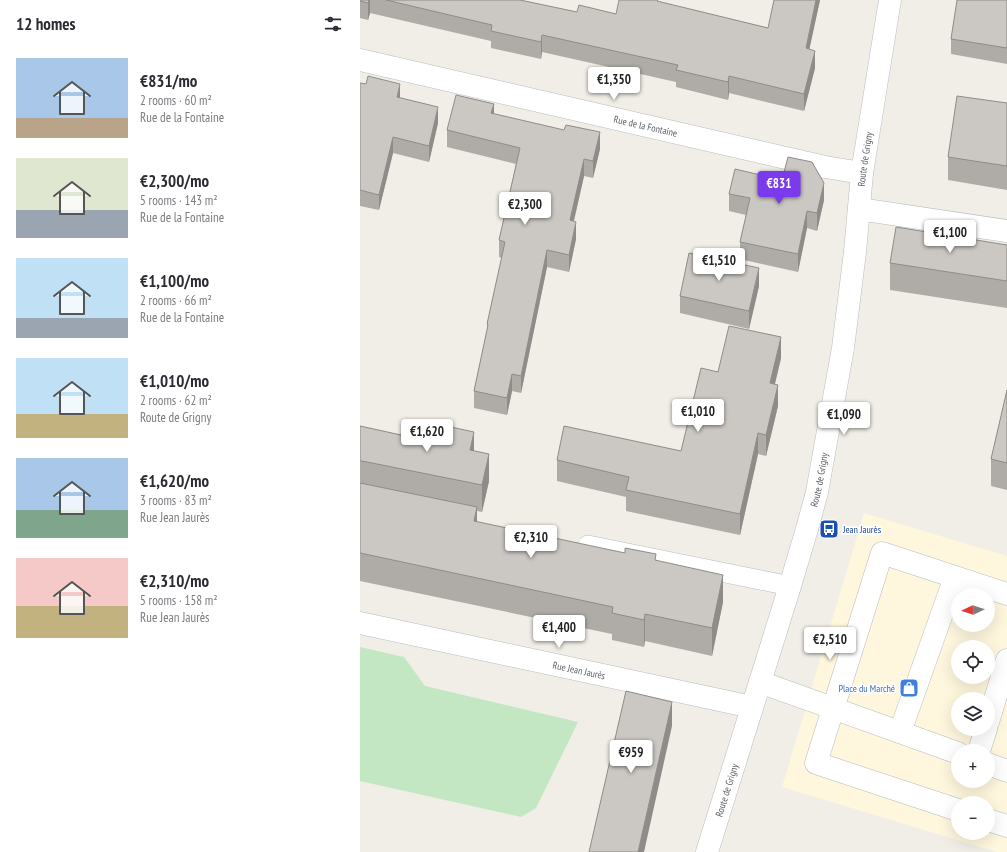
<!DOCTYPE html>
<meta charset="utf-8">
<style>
body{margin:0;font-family:"PT Sans Narrow",sans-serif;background:#f2f2f3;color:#2b2b33;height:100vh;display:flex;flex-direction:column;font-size:15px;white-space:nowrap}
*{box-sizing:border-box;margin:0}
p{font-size:13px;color:#7c7c81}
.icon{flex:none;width:22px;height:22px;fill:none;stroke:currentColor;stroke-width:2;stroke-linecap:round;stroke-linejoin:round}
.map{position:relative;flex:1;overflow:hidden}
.side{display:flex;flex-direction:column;background:#fff;width:360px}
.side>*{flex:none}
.needle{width:26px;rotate:266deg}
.fabs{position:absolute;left:591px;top:588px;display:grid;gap:8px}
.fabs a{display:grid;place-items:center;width:44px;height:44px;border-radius:50%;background:#fff;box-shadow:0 4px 16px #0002;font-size:20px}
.price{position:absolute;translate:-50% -34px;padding:0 9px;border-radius:4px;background:#fff;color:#222;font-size:13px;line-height:26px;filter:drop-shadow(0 1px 2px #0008)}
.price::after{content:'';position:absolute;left:50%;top:24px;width:12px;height:9px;margin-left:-6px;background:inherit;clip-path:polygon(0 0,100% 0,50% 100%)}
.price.on{background:#7c3aed;color:#fff}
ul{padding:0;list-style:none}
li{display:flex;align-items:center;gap:12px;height:100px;padding:0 16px}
li span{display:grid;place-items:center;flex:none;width:112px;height:80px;border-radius:0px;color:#555}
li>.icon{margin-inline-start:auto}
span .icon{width:48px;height:48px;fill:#fffc;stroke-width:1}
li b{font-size:17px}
h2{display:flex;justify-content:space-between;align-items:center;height:48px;padding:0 16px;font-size:17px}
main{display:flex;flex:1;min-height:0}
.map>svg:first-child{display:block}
.commercial{fill:#fef6dd;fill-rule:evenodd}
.green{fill:#c3e7c3}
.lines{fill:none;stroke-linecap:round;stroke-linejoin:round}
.lane-casing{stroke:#b8bbc0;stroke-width:20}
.street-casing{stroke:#b8bbc0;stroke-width:23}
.secondary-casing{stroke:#b9bcc2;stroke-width:23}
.lane{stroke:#fff;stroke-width:19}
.street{stroke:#fff;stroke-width:22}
.secondary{stroke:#fff;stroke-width:22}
.wall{fill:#afaca8}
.shaded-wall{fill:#8e8c88}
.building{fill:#cbc8c3;stroke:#8e8c88}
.labels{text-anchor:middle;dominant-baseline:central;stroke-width:3.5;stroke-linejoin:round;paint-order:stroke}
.street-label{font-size:10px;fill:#5d6166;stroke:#fff}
.transit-label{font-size:10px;fill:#164399;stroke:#fff;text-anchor:start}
.shop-label{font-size:10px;fill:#366cbe;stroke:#fff;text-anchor:end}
</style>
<main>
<section class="side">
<h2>12 homes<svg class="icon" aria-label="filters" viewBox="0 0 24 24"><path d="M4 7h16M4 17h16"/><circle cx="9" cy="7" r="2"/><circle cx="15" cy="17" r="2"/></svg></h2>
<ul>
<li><span style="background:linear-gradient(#a9c7e8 75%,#b9a48a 0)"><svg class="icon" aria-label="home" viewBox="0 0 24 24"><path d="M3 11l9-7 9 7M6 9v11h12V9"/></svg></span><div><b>€831/mo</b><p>2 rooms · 60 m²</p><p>Rue de la Fontaine</p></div></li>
<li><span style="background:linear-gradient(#dfe7d0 65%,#9aa5b1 0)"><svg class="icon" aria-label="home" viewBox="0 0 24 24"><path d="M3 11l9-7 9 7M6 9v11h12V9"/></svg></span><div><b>€2,300/mo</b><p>5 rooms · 143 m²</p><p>Rue de la Fontaine</p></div></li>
<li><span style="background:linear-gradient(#bfe0f5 75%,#9aa5b1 0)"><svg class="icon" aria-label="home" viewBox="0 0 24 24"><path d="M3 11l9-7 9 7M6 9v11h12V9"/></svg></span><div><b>€1,100/mo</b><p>2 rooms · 66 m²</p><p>Rue de la Fontaine</p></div></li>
<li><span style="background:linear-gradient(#bfe0f5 70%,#c2b280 0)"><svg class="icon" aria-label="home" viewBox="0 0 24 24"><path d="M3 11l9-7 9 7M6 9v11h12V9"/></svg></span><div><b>€1,010/mo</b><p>2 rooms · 62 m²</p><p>Route de Grigny</p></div></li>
<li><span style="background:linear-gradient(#a9c7e8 65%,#7fa58c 0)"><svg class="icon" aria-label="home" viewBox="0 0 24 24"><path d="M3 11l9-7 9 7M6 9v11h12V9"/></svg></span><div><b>€1,620/mo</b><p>3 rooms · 83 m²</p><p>Rue Jean Jaurès</p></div></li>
<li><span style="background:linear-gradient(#f6c9c9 60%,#c2b280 0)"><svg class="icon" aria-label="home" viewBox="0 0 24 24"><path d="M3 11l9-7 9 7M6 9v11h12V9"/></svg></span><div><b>€2,310/mo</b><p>5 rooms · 158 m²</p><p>Rue Jean Jaurès</p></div></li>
</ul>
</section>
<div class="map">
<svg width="647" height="852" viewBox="0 0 647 852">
<rect width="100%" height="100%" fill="#f0eee6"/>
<path class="commercial" d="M504,513L647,556V852H637L422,787ZM598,595H628V625H598ZM598,647H628V677H598ZM598,699H628V729H598ZM598,751H628V781H598ZM598,803H628V833H598Z"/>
<polygon class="green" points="0,647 44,657 65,686 218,722 176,808 161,817 0,781"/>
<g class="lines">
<defs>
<polyline id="lane" points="228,545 430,586"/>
<g id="street">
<path id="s1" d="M0,60L465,167L502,173"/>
<polyline points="499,209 647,231"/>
<path id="s2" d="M0,623L392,707"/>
<polyline points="400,682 598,753"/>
<polyline points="628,722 647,660"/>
<polyline points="540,732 595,577"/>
<polyline points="619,751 626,729"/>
<polyline points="628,764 647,771"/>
<polyline points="598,810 456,763 522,553 647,594"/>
<polyline points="628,820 647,826"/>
</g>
<g id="secondary">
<path id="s3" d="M347,852L430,586L447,529L457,492L483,348L495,252L502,173L530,0"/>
</g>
</defs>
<use href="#lane" class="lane-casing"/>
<use href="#street" class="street-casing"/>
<use href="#secondary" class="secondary-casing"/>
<use href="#lane" class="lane"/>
<use href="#street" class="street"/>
<use href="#secondary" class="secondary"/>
</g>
<g class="wall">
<polygon points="0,0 160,0 217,12 256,14 298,2 408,28 460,0 449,49 455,68 444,111 369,93 368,100 316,87 316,82 182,52 181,59 131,48 131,41 10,13 8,20 0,18"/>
<polygon points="647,0 647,64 591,54 591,39"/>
<polygon points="0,83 40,98 78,123 69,162 33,153 19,210 0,206"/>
<polygon points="647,103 647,190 588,180 588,157"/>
<polygon points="134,114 240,149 233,178 224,176 214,221 216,239 209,272 187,267 161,393 152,391 147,415 114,408 114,391 127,330 127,324 142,258 139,257 139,240 156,164 87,147 87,130"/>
<polygon points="369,194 464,200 457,231 447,228 438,272 380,259 380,242 386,215 369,211"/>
<polygon points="647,245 647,308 530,290 530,263"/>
<polygon points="399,286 389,329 320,313 320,296"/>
<polygon points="421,358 415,384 418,406 406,456 398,454 380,535 266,511 266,497 197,481 197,460 321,451 358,372"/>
<polygon points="647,390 647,490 631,486 631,459"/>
<polygon points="0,426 114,451 129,481 122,512 117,511 117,522 296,560 363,602 352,656 285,641 284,647 252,640 252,634 0,581"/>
</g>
<g class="shaded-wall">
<polygon points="9,0 10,0 10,13 8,20 8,3"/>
<polygon points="456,0 460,0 446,65 446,48"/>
<polygon points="182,35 182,52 181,59 181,42"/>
<polygon points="455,51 455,68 444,111 444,94"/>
<polygon points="369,76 369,93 368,100 368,82"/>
<polygon points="40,84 40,99 37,97"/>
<polygon points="134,104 134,121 131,113"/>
<polygon points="78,107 78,123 69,162 69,146"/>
<polygon points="240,132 240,149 233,178 233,161"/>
<polygon points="33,137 33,153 19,210 19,195"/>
<polygon points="224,159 224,176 210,237 210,220"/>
<polygon points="464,183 464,200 457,231 457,213"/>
<polygon points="447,211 447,228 438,272 438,254"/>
<polygon points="216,222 216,239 209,272 209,255"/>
<polygon points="187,250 187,267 161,393 161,376"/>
<polygon points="399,268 399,286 389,329 389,311"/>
<polygon points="421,337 421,358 410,404 410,383"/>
<polygon points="152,374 152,391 147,415 147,398"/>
<polygon points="418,385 418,406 406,456 406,435"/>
<polygon points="114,432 114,460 110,450"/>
<polygon points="398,433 398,454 380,535 380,514"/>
<polygon points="129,454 129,481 122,512 122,485"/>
<polygon points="117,507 117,534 114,521"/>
<polygon points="363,575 363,602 352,656 352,628"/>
<polygon points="285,614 285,641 284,647 284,620"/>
<polygon points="312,702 312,726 284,852 278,852"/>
</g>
<g class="building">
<polygon points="0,0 9,0 8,3 0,1"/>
<polygon points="26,0 160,0 217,12 219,5 256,14 259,0 298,0 297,1 408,28 414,0 456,0 446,48 455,51 444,94 369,76 368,82 316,70 318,65 182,35 181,42 131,31 132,25"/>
<polygon points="597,0 647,0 647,48 591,39"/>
<polygon points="8,76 40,84 37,97 78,107 69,146 33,137 19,195 0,190 0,83 6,84"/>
<polygon points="96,95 134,104 131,113 204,130 206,125 240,132 233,161 224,159 210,220 216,222 209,255 187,250 161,376 152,374 147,398 114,391 128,325 127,324 145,242 139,240 160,148 87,130"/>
<polygon points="597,96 647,103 647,166 588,157"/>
<polygon points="428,157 452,162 464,183 457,213 447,211 438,254 380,242 390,198 369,194 375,169 422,180"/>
<polygon points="536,227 647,245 647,281 530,263"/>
<polygon points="329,253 399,268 389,311 320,296"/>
<polygon points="369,326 421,337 410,383 418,385 406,435 398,433 380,514 266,490 269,477 197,460 204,426 321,451 341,368 358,372"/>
<polygon points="647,390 647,463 631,459"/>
<polygon points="77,424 114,432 110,450 129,454 122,485 2,461 0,461 0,426 73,442"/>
<polygon points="0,483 117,507 114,521 265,553 265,548 296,554 295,560 363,575 352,628 285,614 284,620 252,613 253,607 0,553"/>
<polygon points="266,691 312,702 278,852 229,852"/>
</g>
<defs>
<symbol id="bus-square" viewBox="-11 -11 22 22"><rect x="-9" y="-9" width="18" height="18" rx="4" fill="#1a4fb4" stroke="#fff"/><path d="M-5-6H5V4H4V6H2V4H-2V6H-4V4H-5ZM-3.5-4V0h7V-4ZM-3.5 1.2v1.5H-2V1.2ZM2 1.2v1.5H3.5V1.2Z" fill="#fff"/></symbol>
<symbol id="shop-square" viewBox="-11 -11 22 22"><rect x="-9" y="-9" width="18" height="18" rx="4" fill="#3f7fe0" stroke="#fff"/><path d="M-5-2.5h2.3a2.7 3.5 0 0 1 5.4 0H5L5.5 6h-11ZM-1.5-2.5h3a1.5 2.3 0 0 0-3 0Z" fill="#fff"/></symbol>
</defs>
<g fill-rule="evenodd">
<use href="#bus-square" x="458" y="518" width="22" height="22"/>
<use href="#shop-square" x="538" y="677" width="22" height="22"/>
</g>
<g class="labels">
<g class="street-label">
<text stroke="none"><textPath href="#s1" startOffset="293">Rue de la Fontaine</textPath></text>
<text stroke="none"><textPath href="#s3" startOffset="713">Route de Grigny</textPath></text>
<text stroke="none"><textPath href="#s3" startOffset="389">Route de Grigny</textPath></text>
<text stroke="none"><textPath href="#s2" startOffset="224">Rue Jean Jaurès</textPath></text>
<text stroke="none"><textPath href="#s3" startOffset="65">Route de Grigny</textPath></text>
</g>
<g class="transit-label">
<text x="483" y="529">Jean Jaurès</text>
</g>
<g class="shop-label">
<text x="535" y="688">Place du Marché</text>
</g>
</g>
</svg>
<div class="fabs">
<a><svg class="needle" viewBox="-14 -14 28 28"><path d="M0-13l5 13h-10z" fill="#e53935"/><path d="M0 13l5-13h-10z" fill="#7c7c81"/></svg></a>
<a><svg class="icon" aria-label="locate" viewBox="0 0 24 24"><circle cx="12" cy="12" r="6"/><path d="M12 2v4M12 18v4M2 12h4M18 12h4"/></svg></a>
<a><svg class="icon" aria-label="layers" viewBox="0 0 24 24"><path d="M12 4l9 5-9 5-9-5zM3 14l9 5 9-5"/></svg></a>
<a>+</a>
<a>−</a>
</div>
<b class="price" style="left:254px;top:101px">€1,350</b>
<b class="price on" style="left:419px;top:205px">€831</b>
<b class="price" style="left:165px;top:226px">€2,300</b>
<b class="price" style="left:590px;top:254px">€1,100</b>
<b class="price" style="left:359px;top:282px">€1,510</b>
<b class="price" style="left:338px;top:433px">€1,010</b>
<b class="price" style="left:484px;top:436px">€1,090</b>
<b class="price" style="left:67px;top:453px">€1,620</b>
<b class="price" style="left:171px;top:559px">€2,310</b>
<b class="price" style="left:199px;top:649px">€1,400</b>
<b class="price" style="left:470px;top:661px">€2,510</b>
<b class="price" style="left:271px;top:774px">€959</b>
</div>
</main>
